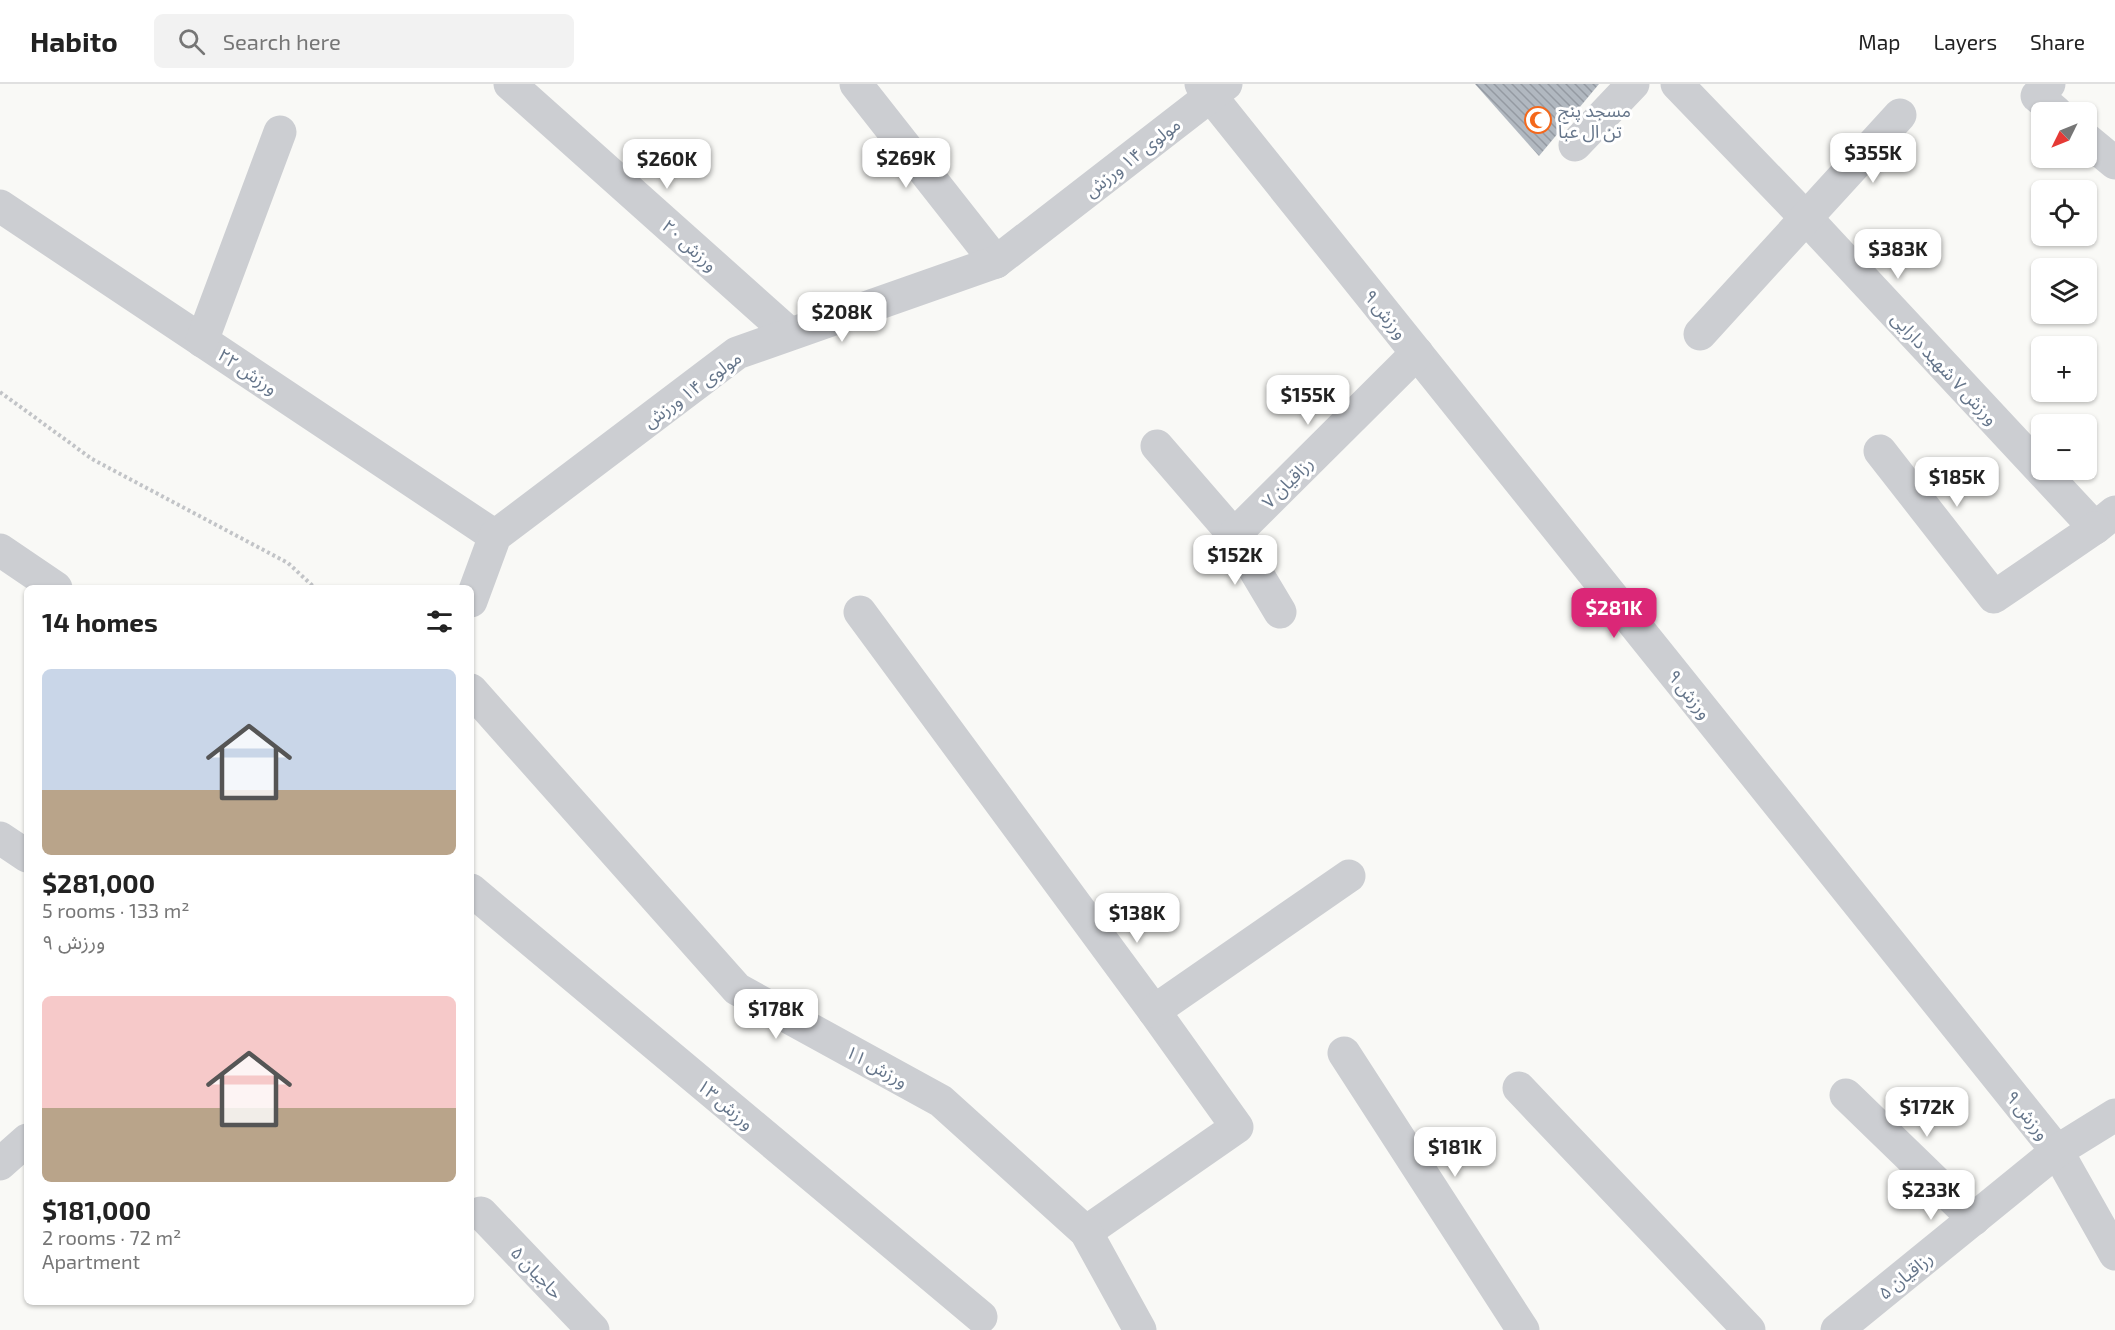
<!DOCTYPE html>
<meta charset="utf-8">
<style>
body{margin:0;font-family:"Exo 2","Noto Sans Arabic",sans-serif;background:#f2f2f2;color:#222;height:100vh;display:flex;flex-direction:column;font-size:22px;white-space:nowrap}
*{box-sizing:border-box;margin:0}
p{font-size:20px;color:#767676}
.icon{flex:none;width:33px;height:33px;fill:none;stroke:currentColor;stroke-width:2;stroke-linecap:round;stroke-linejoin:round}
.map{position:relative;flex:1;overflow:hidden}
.drawer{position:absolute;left:24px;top:501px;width:450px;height:720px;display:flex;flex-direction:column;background:#fff;border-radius:9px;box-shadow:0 2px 4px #0004}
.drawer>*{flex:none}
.needle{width:39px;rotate:227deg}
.buttons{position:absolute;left:2031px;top:18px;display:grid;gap:12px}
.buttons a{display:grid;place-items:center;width:66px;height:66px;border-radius:9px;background:#fff;box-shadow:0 2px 4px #0004;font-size:30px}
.price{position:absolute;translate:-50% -51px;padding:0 14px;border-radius:12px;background:#fff;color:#222;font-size:20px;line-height:39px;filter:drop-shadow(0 2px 3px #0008)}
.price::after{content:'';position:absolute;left:50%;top:36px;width:18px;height:14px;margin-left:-9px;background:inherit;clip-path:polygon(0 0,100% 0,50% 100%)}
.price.current{background:#db2777;color:#fff}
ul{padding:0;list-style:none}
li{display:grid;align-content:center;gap:12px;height:318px;padding:0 18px}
li span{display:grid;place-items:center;height:186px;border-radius:9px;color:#555}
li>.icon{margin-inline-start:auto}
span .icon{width:108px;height:108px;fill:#fffc;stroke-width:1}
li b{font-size:26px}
h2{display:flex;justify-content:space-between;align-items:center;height:72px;padding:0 18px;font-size:26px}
header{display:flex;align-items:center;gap:36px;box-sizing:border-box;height:84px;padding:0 30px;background:#fff;border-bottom:2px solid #e0e0e0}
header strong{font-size:28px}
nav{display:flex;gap:33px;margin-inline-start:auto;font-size:21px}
.search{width:420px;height:54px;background:#f2f2f2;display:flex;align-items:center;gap:15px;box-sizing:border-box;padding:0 21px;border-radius:9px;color:#767676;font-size:22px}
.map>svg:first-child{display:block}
.building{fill:url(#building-back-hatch)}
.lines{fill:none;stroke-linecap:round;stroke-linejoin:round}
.path{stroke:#c2c4c7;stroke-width:4;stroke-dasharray:3 3;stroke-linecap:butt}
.minor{stroke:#ccced2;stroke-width:33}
.labels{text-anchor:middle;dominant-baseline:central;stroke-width:6;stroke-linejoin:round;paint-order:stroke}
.poi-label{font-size:18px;fill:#65758a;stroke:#fff;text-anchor:start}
.street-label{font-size:18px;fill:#65758a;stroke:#fff}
</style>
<header>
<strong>Habito</strong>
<div class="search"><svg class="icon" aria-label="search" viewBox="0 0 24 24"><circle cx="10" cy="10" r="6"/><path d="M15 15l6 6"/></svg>Search here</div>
<nav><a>Map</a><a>Layers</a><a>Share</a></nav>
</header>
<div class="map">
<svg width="2115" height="1246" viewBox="0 0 2115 1246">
<defs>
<pattern id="building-back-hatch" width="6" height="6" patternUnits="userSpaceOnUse" patternTransform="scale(1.5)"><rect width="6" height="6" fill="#b1b8c0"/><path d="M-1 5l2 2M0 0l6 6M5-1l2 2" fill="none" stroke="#949aa2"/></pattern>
</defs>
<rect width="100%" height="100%" fill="#f9f9f6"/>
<polygon class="building" points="1475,0 1599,0 1539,72"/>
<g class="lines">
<polyline class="path" points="0,308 92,375 288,479 315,504"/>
<g class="minor">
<polyline points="510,0 790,250"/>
<polyline points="856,0 996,178"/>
<polyline points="1201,0 2057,1067 2115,1170"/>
<polyline points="1677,0 1807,135 2095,444 2115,428"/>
<polyline points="2049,0 2037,12 2056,28"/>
<polyline points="2086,55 2115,79"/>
<polyline points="1575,61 1633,0"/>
<polyline points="0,122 495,452"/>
<polyline points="1700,250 1900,31"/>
<polyline points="202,257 280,48"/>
<polyline points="1157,362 1234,451 1280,528"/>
<polyline points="1880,367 1994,513 2095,444"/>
<polyline points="1234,451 1417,269"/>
<polyline points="0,466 56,504"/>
<polyline points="471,517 495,452 737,269 996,178 1226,0"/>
<polyline points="860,528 1154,927 1237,1043 1086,1148"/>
<polyline points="471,606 737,905 941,1017 1086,1148 1140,1246"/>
<polyline points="0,754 27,772"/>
<polyline points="471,806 981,1233"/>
<polyline points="1154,927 1349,792"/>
<polyline points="1344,969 1523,1246"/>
<polyline points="1519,1004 1749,1246"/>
<polyline points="1846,1011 1974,1135"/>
<polyline points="0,1080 27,1056"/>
<polyline points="481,1129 593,1246"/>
<polyline points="1837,1246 2057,1067 2115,1031"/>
</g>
</g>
<defs>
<symbol id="mosque-ring" viewBox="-11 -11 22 22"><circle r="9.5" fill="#fff" stroke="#f4681b" stroke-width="1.5"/><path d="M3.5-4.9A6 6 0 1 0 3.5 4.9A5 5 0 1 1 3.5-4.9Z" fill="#f4681b"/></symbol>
</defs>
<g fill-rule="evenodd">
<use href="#mosque-ring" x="1523" y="21" width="30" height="30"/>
</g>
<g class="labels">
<g class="poi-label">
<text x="1558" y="26">مسجد پنج<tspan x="1558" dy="21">تن ال عبا</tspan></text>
</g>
<g class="street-label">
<text transform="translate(1132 73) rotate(-38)">مولوی ۱۴ ورزش</text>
<text transform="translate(690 161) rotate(42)">ورزش ۲۰</text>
<text transform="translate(1386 230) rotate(51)">ورزش ۹</text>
<text transform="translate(1945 284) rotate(47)">ورزش ۷ شهید دارایی</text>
<text transform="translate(248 287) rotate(34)">ورزش ۲۲</text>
<text transform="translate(692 305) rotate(-36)">مولوی ۱۴ ورزش</text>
<text transform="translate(1287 398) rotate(-45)">رزاقیان ۷</text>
<text transform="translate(1690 610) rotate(51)">ورزش ۹</text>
<text transform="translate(877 982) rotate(29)">ورزش ۱۱</text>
<text transform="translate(726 1020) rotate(40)">ورزش ۱۳</text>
<text transform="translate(2028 1031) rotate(51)">ورزش ۹</text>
<text transform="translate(537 1188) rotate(46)">حاجیان ۵</text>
<text transform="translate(1905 1191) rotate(-39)">رزاقیان ۵</text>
</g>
</g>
</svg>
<div class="buttons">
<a><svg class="needle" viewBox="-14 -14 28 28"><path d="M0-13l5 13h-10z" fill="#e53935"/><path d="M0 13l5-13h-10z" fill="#767676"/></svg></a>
<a><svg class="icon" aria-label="locate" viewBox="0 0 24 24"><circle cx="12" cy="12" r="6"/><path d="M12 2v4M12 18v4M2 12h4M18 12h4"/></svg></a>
<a><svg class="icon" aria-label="layers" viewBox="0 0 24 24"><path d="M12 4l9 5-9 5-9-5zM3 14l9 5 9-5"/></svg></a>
<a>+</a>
<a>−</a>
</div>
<b class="price" style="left:1873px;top:100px">$355K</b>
<b class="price" style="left:906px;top:105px">$269K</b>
<b class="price" style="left:667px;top:106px">$260K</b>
<b class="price" style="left:1898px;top:196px">$383K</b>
<b class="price" style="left:842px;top:259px">$208K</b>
<b class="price" style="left:1308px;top:342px">$155K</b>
<b class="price" style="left:1957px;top:424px">$185K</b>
<b class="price" style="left:1235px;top:502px">$152K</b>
<b class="price current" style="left:1614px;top:555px">$281K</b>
<b class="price" style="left:1137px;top:860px">$138K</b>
<b class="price" style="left:776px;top:956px">$178K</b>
<b class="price" style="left:1927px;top:1054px">$172K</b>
<b class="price" style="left:1455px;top:1094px">$181K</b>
<b class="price" style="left:1931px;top:1137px">$233K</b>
<section class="drawer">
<h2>14 homes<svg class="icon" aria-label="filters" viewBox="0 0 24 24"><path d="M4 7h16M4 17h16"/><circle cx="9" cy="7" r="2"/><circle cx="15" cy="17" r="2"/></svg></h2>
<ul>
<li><span style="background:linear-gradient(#c9d6e8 65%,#b9a48a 0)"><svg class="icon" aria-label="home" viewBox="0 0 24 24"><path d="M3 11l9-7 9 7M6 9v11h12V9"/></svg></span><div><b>$281,000</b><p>5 rooms · 133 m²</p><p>ورزش ۹</p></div></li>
<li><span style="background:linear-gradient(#f6c9c9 60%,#b9a48a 0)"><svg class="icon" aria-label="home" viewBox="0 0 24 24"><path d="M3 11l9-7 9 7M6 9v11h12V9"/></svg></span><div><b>$181,000</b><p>2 rooms · 72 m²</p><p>Apartment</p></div></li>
</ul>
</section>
</div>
